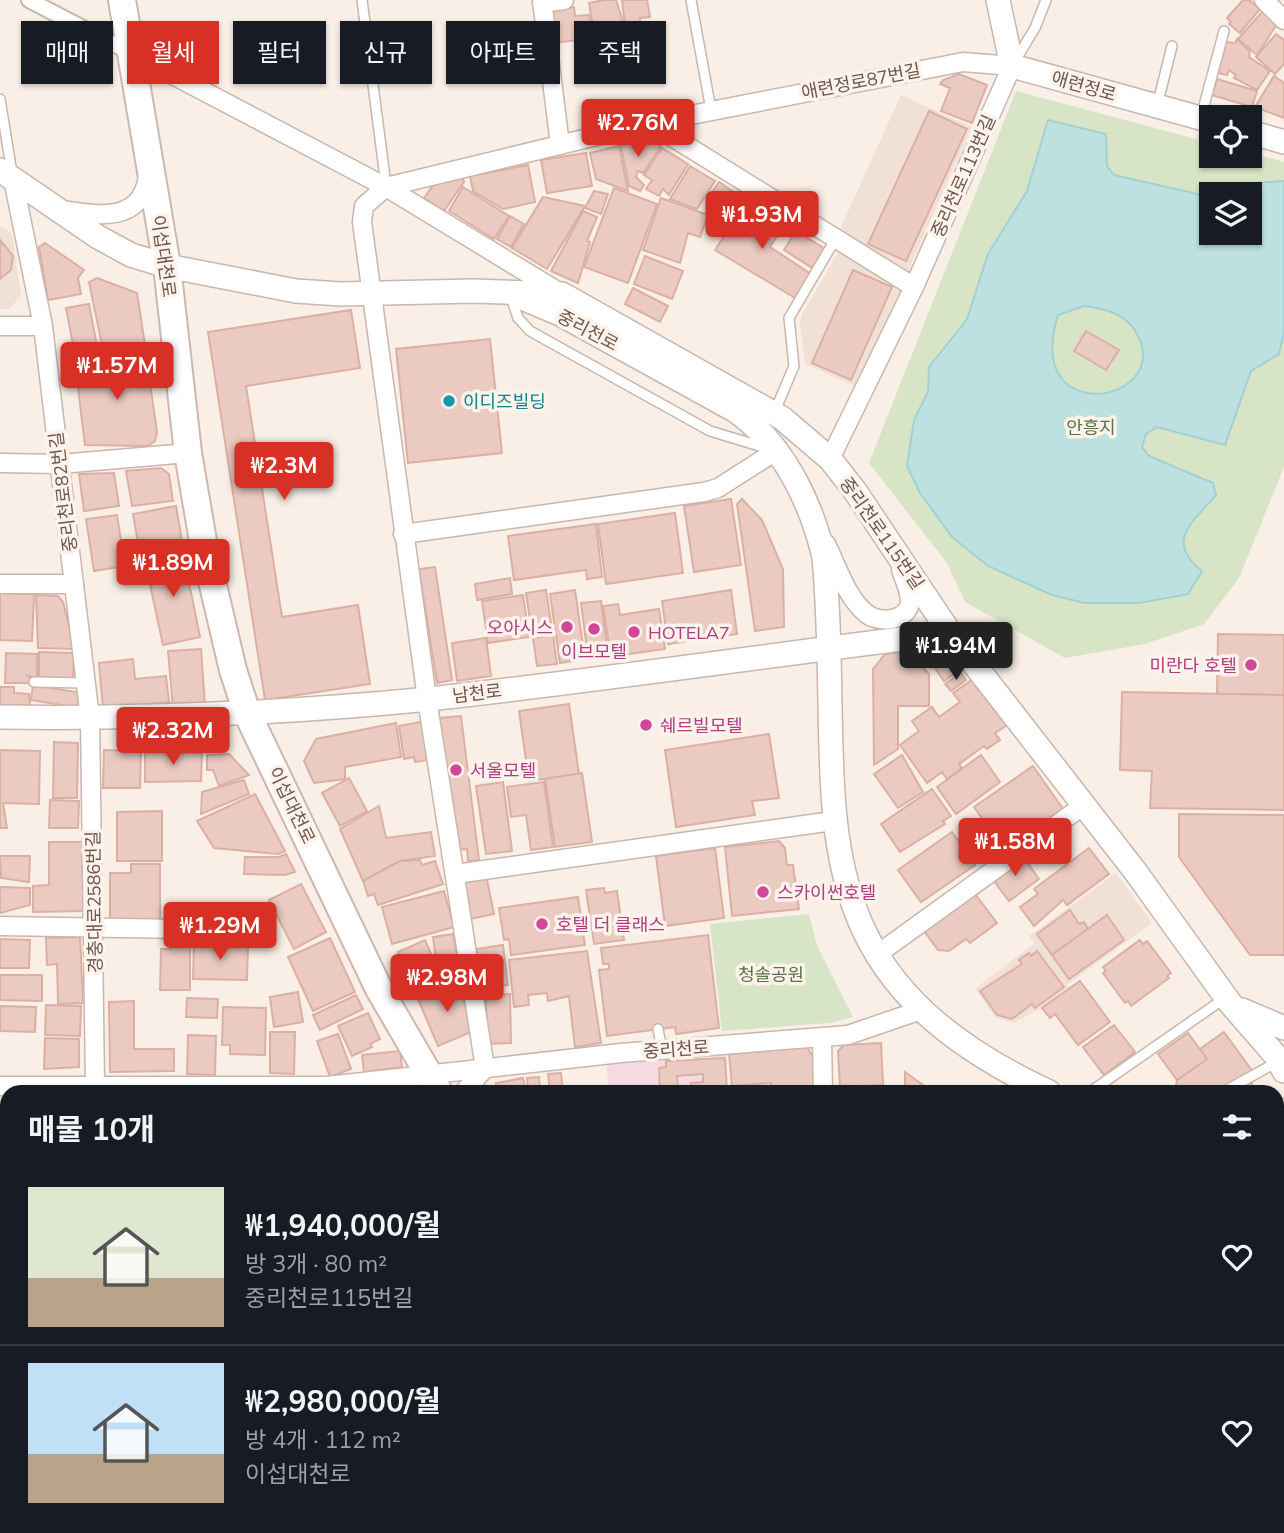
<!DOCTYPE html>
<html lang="ko">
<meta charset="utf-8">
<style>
body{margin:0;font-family:Mulish,"Noto Sans KR",sans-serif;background:#242831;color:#f1f3f6;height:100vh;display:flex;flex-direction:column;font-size:26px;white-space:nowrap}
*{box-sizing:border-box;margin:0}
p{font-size:23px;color:#9ea1a6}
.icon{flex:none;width:38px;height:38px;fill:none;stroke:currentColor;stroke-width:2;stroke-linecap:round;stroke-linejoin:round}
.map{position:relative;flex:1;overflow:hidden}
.details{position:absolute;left:0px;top:1085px;width:1284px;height:448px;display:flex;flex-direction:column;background:#171b24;border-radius:21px 21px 0 0;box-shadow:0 2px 5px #0004}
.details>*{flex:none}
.guide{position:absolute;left:21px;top:21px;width:700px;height:63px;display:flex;gap:14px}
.tools{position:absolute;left:1199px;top:105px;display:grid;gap:14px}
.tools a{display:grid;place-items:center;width:63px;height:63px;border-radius:0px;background:#171b24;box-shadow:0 2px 5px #0004;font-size:35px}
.price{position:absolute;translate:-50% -60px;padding:0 16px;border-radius:7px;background:#d93025;color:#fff;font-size:23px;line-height:46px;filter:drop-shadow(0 2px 4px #0008)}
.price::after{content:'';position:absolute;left:50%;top:42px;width:21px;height:16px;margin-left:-10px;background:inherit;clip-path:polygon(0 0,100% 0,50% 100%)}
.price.current{background:#222;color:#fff}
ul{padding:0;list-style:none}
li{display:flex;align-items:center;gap:21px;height:175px;padding:0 28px}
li+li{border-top:2px solid #363941}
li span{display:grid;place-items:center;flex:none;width:196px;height:140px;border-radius:0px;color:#555}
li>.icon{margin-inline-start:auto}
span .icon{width:84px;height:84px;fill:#fffc;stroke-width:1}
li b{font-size:30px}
h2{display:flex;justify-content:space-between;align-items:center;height:84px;padding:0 28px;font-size:30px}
.chip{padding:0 24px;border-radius:0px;background:#171b24;box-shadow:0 2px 5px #0004;font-size:24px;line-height:63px}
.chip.current{background:#d93025;color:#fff}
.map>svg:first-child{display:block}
.residential{fill:#f0e0d5}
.medical{fill:#f6dae1}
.green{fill:#d7e5c6;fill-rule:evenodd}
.water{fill:#bde0e0;stroke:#a4d0d0;stroke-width:2;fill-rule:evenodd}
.building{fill:#ebcbc1;stroke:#dbb0a3;stroke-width:2}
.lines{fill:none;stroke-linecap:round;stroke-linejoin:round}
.service-casing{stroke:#c9b6ad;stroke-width:12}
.pedestrian-casing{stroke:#c9b6ad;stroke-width:18}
.minor-casing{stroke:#c9b6ad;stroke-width:21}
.tertiary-casing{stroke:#c9b6ad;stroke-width:26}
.secondary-casing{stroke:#ceb7ae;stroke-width:30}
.primary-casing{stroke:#d4ccca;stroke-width:32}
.service{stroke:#fff;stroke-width:9}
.pedestrian{stroke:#fff;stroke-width:14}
.minor{stroke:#fff;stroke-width:18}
.tertiary{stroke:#fff;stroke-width:23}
.secondary{stroke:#fff;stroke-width:26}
.primary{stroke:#f0c9a6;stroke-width:28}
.culture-dot{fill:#0f9aa8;stroke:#fcf3eb;stroke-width:2.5}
.hotel-dot{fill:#d1479c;stroke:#fcf3eb;stroke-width:2.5}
.labels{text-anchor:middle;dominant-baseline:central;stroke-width:7;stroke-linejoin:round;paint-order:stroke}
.street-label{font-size:18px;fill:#6f554e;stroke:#fcf3eb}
.culture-label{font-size:18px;fill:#0d838f;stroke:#fcf3eb;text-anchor:start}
.park-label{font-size:18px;fill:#5b7348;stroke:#fcf3eb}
.hotel-label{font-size:18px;fill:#b23c85;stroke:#fcf3eb;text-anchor:start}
</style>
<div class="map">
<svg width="1284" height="1533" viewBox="0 0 1284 1533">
<rect width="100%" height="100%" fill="#f9efe6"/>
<g class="residential">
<polygon points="901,95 972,127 912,262 903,288 854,386 805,364 800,323 802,314 840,249 842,225"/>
<polygon points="0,226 12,234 21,296 9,309 0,309"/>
<polygon points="1116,873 1152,923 1068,984 1069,987 1038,1010 1014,1023 996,1018 975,989 1035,943 1029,936"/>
</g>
<polygon class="medical" points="726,1054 728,1092 608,1092 607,1064"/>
<g class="green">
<path d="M1016,91L1211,143V156H1250V153L1284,162V467L1239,578L1204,624L1145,644L1065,658L965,602L947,563L869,463ZM1211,194H1250V233H1211Z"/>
<polygon points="809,914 817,946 853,1017 830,1023 722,1031 710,924"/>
<polygon points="1278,1505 1284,1508 1284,1533 1131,1533 1133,1526 1278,1526"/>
</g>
<path class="water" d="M1048,120L1106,134L1107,166L1114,175L1211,197V233H1250L1247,194L1255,183L1284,181V333L1279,354L1251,371L1225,445L1157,427L1146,434L1142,447L1149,456L1213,483L1216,495C1193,522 1164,541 1202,571L1188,594L1139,603H1084L1052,595L988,566L952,537L920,493L907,466L914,420L928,392L929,367L967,319L988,254L1027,191ZM1084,306C1106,309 1128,314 1138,336C1171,404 1022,429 1058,315Z"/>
<g class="building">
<polygon points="604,0 616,0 624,25 594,32 589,3"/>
<polygon points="622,0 647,0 650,17 640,18 640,23 625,25"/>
<polygon points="1243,0 1249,0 1260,9 1240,33 1229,24 1231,22 1227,18"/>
<polygon points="574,7 575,16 589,15 591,27 577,29 578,40 555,43 551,10"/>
<polygon points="1263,11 1277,24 1257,55 1238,39"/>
<polygon points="1276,34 1284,40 1284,64 1275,74 1256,57"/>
<polygon points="1237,39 1250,52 1249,57 1270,71 1257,90 1234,78 1236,75 1229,70 1227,75 1218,73 1226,42 1235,43"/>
<polygon points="959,74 987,85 972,123 941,111 950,88 940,84 943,80"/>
<polygon points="1274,76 1284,83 1284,118 1255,107"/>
<polygon points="1217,79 1257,91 1252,107 1212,95"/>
<polygon points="929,111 967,129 906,261 868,244"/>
<polygon points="646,136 661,146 643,173 638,171 636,177 644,185 640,191 629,186 621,146"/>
<polygon points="619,146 628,191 596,179 590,153"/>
<polygon points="662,148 688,164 669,195 663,189 659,196 646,189 652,180 644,175"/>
<polygon points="586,153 592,186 547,193 541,160"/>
<polygon points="528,165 535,202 503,209 473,191 470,176"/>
<polygon points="690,166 715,181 697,209 670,199"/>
<polygon points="463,178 464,182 444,211 424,198 434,184"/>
<polygon points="719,182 738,195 729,210 709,197"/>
<polygon points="463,187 509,216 494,239 449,211"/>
<polygon points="614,188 657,204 628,283 584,267"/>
<polygon points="594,191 608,194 601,214 585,208"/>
<polygon points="543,197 585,206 547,269 512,248"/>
<polygon points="661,198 708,215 700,237 688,233 680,263 643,250"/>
<polygon points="746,204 783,227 770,247 811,274 795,298 715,250"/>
<polygon points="583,211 597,217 587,241 590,242 578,283 551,271"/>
<polygon points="510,216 524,224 511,247 497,239"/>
<polygon points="796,231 822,247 824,253 814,269 784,250"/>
<polygon points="0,240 13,256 11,270 0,279"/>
<polygon points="45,243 84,270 78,278 81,294 48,300 39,247"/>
<polygon points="645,256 683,271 672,299 634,284"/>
<polygon points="853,270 892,287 851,380 812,363"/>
<polygon points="97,278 137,293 145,345 103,350 89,282"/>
<polygon points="633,288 668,306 660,322 625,304"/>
<polygon points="89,304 97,346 74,350 66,308"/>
<polygon points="351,310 360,368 246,386 282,617 358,605 370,684 265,700 208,332"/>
<polygon points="1086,331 1119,350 1106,370 1074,351"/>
<polygon points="490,339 502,453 408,463 396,349"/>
<polygon points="146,355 157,432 155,441 148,446 85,445 75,363"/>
<polygon points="161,468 169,474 173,501 132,506 126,471"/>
<polygon points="114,473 119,506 84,511 79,474"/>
<polygon points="731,499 741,565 694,572 684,506"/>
<polygon points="742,499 762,520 783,569 784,627 755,631 737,504"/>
<polygon points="176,506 182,541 139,549 133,514"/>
<polygon points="675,513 683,573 606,584 598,524"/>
<polygon points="117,515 125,566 94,571 86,519"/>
<polygon points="596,524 602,577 587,579 586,570 514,580 508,536"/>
<polygon points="183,553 200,637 163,645 145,561"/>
<polygon points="435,567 452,680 437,683 419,569"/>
<polygon points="510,578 512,594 477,600 475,584"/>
<polygon points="546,590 552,629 532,633 526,593"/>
<polygon points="575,590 585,659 560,663 550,594"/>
<polygon points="731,590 737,634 668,644 662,601"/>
<polygon points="0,593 34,594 32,641 0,640"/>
<polygon points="36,595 58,596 63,602 75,649 38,648"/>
<polygon points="523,595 529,637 488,643 482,601"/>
<polygon points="601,601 608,654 588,657 581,603"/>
<polygon points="618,604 620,615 659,609 665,649 621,655 621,649 610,651 603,606"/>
<polygon points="1218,634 1284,635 1284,695 1217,694"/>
<polygon points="553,635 557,664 537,666 533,638"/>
<polygon points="486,638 491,676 457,681 452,643"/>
<polygon points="201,649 205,705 173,708 168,651"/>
<polygon points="942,649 958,671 944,681 923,650"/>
<polygon points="39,652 74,653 73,679 39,679"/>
<polygon points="908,652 929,674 929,706 898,706 898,749 874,765 873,669 885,654"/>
<polygon points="6,653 37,654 37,679 26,675 31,678 31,683 5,683"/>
<polygon points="133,659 135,679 166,676 169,702 103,709 99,663"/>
<polygon points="961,673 966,680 951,691 945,684"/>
<polygon points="972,680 979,691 983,688 1009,724 995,733 1000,740 987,749 984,746 959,764 962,768 947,779 942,772 927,783 900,745 919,731 912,721 932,707 939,717 960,702 953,693"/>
<polygon points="33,685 82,693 80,708 31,700"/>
<polygon points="0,687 14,687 14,693 29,694 30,705 0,705"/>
<polygon points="1122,692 1284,695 1284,810 1150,808 1152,771 1120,770"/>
<polygon points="569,704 579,774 529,781 519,711"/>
<polygon points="461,716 479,860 468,861 467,849 455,850 439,718"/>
<polygon points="426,721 432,759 415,762 414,757 404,759 399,726"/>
<polygon points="396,723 401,757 345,767 345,779 314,783 304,761 316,739"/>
<polygon points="769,734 779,798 752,801 755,815 676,827 665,750"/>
<polygon points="54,742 78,743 77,798 53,798"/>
<polygon points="0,750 40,751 39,804 3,803 7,828 0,828"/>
<polygon points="104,750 141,751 140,788 103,788"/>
<polygon points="145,752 202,753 201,781 145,782"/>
<polygon points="229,754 249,775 219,786 213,770 207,770 207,755"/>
<polygon points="902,755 923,792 898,808 874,774"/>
<polygon points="981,755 1000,782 956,814 937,787"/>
<polygon points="1033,766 1063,809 1004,849 974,807"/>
<polygon points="582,773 592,842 555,847 545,779"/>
<polygon points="349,778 367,811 340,826 322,793"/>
<polygon points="244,780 249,794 201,814 202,792"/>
<polygon points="503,782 512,851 486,854 476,786"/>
<polygon points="544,782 553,847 531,850 526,815 511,817 507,787"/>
<polygon points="932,789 951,816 943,821 945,824 900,852 881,824"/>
<polygon points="255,794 285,851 278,854 214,848 197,821"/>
<polygon points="50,800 79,801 78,828 49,828"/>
<polygon points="379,806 386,838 431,832 435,856 400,861 363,881 340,829"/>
<polygon points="162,811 162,861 117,861 117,812"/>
<polygon points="1179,814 1284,815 1284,955 1250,955 1179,857"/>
<polygon points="952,832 975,865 921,902 898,870"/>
<polygon points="779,841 785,848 787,865 793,865 799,909 732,916 725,847"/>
<polygon points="49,842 83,842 85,911 33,912 33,886 49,885"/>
<polygon points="715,848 724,918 665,926 656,856"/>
<polygon points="1089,848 1109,874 1067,905 1063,900 1034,926 1020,907 1038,894 1034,889"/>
<polygon points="286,854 295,872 285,875 244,874 245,857 279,857"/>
<polygon points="1022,855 1039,879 1009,901 991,877"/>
<polygon points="0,856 30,856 29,882 1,878"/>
<polygon points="420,860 422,865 435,861 443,884 378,905 374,894 368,896 363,881 400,861"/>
<polygon points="131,864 160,864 160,921 110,921 110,873 131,873"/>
<polygon points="486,875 494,914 470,919 462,880"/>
<polygon points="301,884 326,932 294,949 269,900"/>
<polygon points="0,887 30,888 30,905 0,913"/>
<polygon points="604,888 605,893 617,891 624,940 594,944 586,890"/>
<polygon points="444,891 454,927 392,944 382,907"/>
<polygon points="975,894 997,923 970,943 966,939 949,951 938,950 924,931"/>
<polygon points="578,897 585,945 511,955 509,939 504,940 499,908"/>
<polygon points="1070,910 1079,924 1084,922 1088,929 1052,955 1037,934"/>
<polygon points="1107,915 1124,940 1069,979 1052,955"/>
<polygon points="453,934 457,955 436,959 433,937"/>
<polygon points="708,935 719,1028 676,1034 675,1027 607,1036 599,970 609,969 609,964 603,964 601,948"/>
<polygon points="80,937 83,1003 58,1004 57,964 47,965 46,938"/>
<polygon points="171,937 190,938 190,990 160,990 161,949 171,949"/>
<polygon points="330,938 355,992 313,1011 288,957"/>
<polygon points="0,939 30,940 29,968 0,968"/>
<polygon points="194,940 206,941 206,945 248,946 247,980 193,979"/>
<polygon points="425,940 445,987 418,999 398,952"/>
<polygon points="1140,940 1143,944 1147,941 1171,973 1167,976 1169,978 1131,1006 1128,1001 1125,1003 1103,973 1106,971 1103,967"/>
<polygon points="503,945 508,985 481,988 476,949"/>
<polygon points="587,951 601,1043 575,1047 569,996 548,1001 547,993 528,995 529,1005 514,1007 509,960"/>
<polygon points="1037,951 1064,987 1035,1008 1032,1004 1012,1019 997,1015 980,991 1022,964 1019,960 1029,953 1031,956"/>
<polygon points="0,975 42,975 42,1001 0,1000"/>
<polygon points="1080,981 1110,1022 1078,1045 1055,1014 1050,1018 1042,1008"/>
<polygon points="456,983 476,1030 438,1046 418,999"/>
<polygon points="298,992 303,1022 274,1027 270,997"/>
<polygon points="510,994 511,1043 487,1044 486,995"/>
<polygon points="356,995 363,1009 320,1030 313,1015"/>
<polygon points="187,998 218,999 217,1018 186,1017"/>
<polygon points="134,1001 134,1049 174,1049 174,1071 110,1072 109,1002"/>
<polygon points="46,1005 81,1006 80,1036 45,1035"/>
<polygon points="0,1006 36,1007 35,1032 0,1031"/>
<polygon points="223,1007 266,1008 265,1055 230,1054 230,1045 222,1045"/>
<polygon points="368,1013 380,1039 370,1044 372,1047 352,1056 338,1026"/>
<polygon points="1114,1025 1135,1052 1104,1075 1083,1047"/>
<polygon points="270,1032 295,1032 294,1074 270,1073"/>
<polygon points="1224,1032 1253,1072 1251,1092 1175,1092 1177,1080 1207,1059 1200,1049"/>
<polygon points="1188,1033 1207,1059 1177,1080 1158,1054"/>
<polygon points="338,1034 351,1069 330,1077 317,1041"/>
<polygon points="188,1035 216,1036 215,1075 187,1074"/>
<polygon points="45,1038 79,1039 79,1067 44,1069"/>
<polygon points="881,1043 883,1085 840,1087 838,1051 844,1045"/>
<polygon points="807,1047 816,1062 819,1092 772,1092 771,1083 732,1086 729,1054"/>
<polygon points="400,1051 402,1067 364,1072 362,1055"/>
<polygon points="725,1058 727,1092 691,1092 691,1083 703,1082 703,1074 677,1076 678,1092 660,1092 659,1068 666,1067 666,1061"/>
<polygon points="905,1072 930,1090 934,1092 905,1092"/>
<polygon points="561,1073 563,1092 550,1092 548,1074"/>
<polygon points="539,1077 540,1092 528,1092 527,1078"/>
<polygon points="523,1078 526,1092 497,1092 496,1083"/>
<polygon points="2,1107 7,1107 7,1156 0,1156"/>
<rect x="0" y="1172" width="7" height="50"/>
<polygon points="1284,1368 1284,1465 1278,1465 1278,1369"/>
<polygon points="559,1526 614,1526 613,1533 558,1533"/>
</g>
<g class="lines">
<defs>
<g id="service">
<polyline points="362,0 386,185"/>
<polyline points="691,0 711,110"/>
<polyline points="1015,61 1035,28 1046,0"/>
<polyline points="0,99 12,173"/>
<polyline points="1157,106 1172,46"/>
<polyline points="1201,117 1224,31"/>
<polyline points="510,294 518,318 530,331 710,431 766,448"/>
<polyline points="775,411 794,366 789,318 836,238"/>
<polyline points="34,682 86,683"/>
<polyline points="658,1029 662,1050"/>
<polyline points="1090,1092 1225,998"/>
<polyline points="1223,1092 1279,1061"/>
</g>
<polyline id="pedestrian" points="29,0 131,53"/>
<g id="minor">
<polyline points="542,0 560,145"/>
<polyline points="1264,0 1284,20"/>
<polyline points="542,3 564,0"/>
<polyline points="131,53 386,187 562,294"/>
<polyline points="650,123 914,287"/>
<polyline points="13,179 43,326 90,718 95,1085"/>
<path d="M61,210C98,215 140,224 148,177"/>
<polyline points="0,326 43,326"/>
<polyline points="0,463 60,464 188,453"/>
<polyline points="403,534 704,492 718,488 776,451"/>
<path d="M826,544C837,566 847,599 867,614C880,624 909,621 910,601C910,591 904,579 901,570"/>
<polyline points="0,584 74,584"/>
<polyline points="455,874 833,821"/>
<polyline points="0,926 245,930"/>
<polyline points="875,956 1084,805"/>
<polyline points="822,1038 823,1092"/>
<polyline points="485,1068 427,699 362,222 364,206 386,187 650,123 963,62 1012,66 914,287 830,459"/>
<polyline points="0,1086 327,1086 621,1053 848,1035 921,1010"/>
<polyline points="464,1092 485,1068"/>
<polyline points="0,1459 7,1459"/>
<polyline points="51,1526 51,1533"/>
<polyline points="174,1526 174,1533"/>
<polyline points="288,1526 288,1533"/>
</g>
<g id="tertiary">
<polyline points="998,0 1012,66 1211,121"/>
<polyline points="1250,132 1284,142"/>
<polyline points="0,170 98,237 131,255 167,266 296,291 340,294 473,291 562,294 782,418 830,459 855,491 950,633 1135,871 1230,1003 1276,1056 1284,1071"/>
<path d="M522,298L560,314L736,411C783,444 811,502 824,557C846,801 778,966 1049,1092"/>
<path d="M0,717C143,719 287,713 429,699C603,680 776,654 950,633"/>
<polyline points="1242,1010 1284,1028"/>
<polyline points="1278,1116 1284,1111"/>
<polyline points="450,1533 452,1526"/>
</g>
<polyline id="secondary" points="122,0 167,266 188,453 204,547 233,670 247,713 379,989 439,1092"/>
<g id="primary">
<polyline points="1278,1213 1284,1213"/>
<polyline points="1278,1237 1284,1237"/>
<polyline points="0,1241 7,1241"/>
<polyline points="0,1269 7,1268"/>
</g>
</defs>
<use href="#service" class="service-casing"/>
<use href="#pedestrian" class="pedestrian-casing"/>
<use href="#minor" class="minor-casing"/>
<use href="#tertiary" class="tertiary-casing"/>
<use href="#secondary" class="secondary-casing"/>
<use href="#primary" class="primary-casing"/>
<use href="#service" class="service"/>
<use href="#pedestrian" class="pedestrian"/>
<use href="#minor" class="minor"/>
<use href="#tertiary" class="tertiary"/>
<use href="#secondary" class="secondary"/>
<use href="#primary" class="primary"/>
</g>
<circle class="culture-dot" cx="449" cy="401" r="7"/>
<g class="hotel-dot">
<circle cx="567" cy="627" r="7"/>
<circle cx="594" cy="629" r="7"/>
<circle cx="634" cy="632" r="7"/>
<circle cx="1251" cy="665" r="7"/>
<circle cx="646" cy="725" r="7"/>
<circle cx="456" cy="770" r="7"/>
<circle cx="763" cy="892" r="7"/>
<circle cx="542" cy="924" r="7"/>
</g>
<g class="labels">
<g class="street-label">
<text transform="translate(861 81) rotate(-11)">애련정로87번길</text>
<text transform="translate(1084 86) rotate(16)">애련정로</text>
<text transform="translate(963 176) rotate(-66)">중리천로113번길</text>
<text transform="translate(164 256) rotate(82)">이섭대천로</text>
<text transform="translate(588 330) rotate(28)">중리천로</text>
<text transform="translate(63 492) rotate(-97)">중리천로82번길</text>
<text transform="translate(882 533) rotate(55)">중리천로115번길</text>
<text transform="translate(477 693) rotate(-7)">남천로</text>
<text transform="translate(292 805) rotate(64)">이섭대천로</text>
<text transform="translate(94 902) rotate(-91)">경충대로2586번길</text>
<text transform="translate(676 1049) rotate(-4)">중리천로</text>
</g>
<g class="culture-label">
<text x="463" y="401">이디즈빌딩</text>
</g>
<g class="park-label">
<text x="1091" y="427">안흥지</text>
<text x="771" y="974">청솔공원</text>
</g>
<g class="hotel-label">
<text x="553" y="627" text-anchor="end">오아시스</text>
<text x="648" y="632">HOTELA7</text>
<text x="594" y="651" text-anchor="middle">이브모텔</text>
<text x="1237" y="665" text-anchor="end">미란다 호텔</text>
<text x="660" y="725">쉐르빌모텔</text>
<text x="470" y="770">서울모텔</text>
<text x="777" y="892">스카이썬호텔</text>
<text x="556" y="924">호텔 더 클래스</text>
</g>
</g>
</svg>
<div class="tools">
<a><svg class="icon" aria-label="locate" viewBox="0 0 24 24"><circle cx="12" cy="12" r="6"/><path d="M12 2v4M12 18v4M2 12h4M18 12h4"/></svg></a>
<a><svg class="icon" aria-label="layers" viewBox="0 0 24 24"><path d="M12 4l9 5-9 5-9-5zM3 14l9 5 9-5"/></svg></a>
</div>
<b class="price" style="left:638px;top:159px">₩2.76M</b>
<b class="price" style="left:762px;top:251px">₩1.93M</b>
<b class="price" style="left:117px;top:402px">₩1.57M</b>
<b class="price" style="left:284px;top:502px">₩2.3M</b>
<b class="price" style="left:173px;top:599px">₩1.89M</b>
<b class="price current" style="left:956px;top:682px">₩1.94M</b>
<b class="price" style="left:173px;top:767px">₩2.32M</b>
<b class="price" style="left:1015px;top:878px">₩1.58M</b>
<b class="price" style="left:220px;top:962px">₩1.29M</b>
<b class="price" style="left:447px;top:1014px">₩2.98M</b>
<div class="guide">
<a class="chip">매매</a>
<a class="chip current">월세</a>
<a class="chip">필터</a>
<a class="chip">신규</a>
<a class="chip">아파트</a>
<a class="chip">주택</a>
</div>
<section class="details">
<h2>매물 10개<svg class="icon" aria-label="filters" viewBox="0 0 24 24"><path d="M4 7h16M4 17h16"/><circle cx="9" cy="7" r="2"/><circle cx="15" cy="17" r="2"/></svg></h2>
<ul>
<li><span style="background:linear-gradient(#dfe7d0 65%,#b9a48a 0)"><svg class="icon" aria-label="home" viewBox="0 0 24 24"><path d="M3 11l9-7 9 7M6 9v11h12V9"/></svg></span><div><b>₩1,940,000/월</b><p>방 3개 · 80 m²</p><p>중리천로115번길</p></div><svg class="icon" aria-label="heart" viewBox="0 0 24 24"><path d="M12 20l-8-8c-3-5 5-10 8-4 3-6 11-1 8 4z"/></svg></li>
<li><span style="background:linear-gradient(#bfe0f5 65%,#b9a48a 0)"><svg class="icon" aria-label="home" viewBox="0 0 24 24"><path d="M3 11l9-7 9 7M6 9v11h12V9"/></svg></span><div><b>₩2,980,000/월</b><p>방 4개 · 112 m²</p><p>이섭대천로</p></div><svg class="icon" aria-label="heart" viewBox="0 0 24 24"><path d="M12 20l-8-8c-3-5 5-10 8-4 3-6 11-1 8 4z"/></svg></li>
</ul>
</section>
</div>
